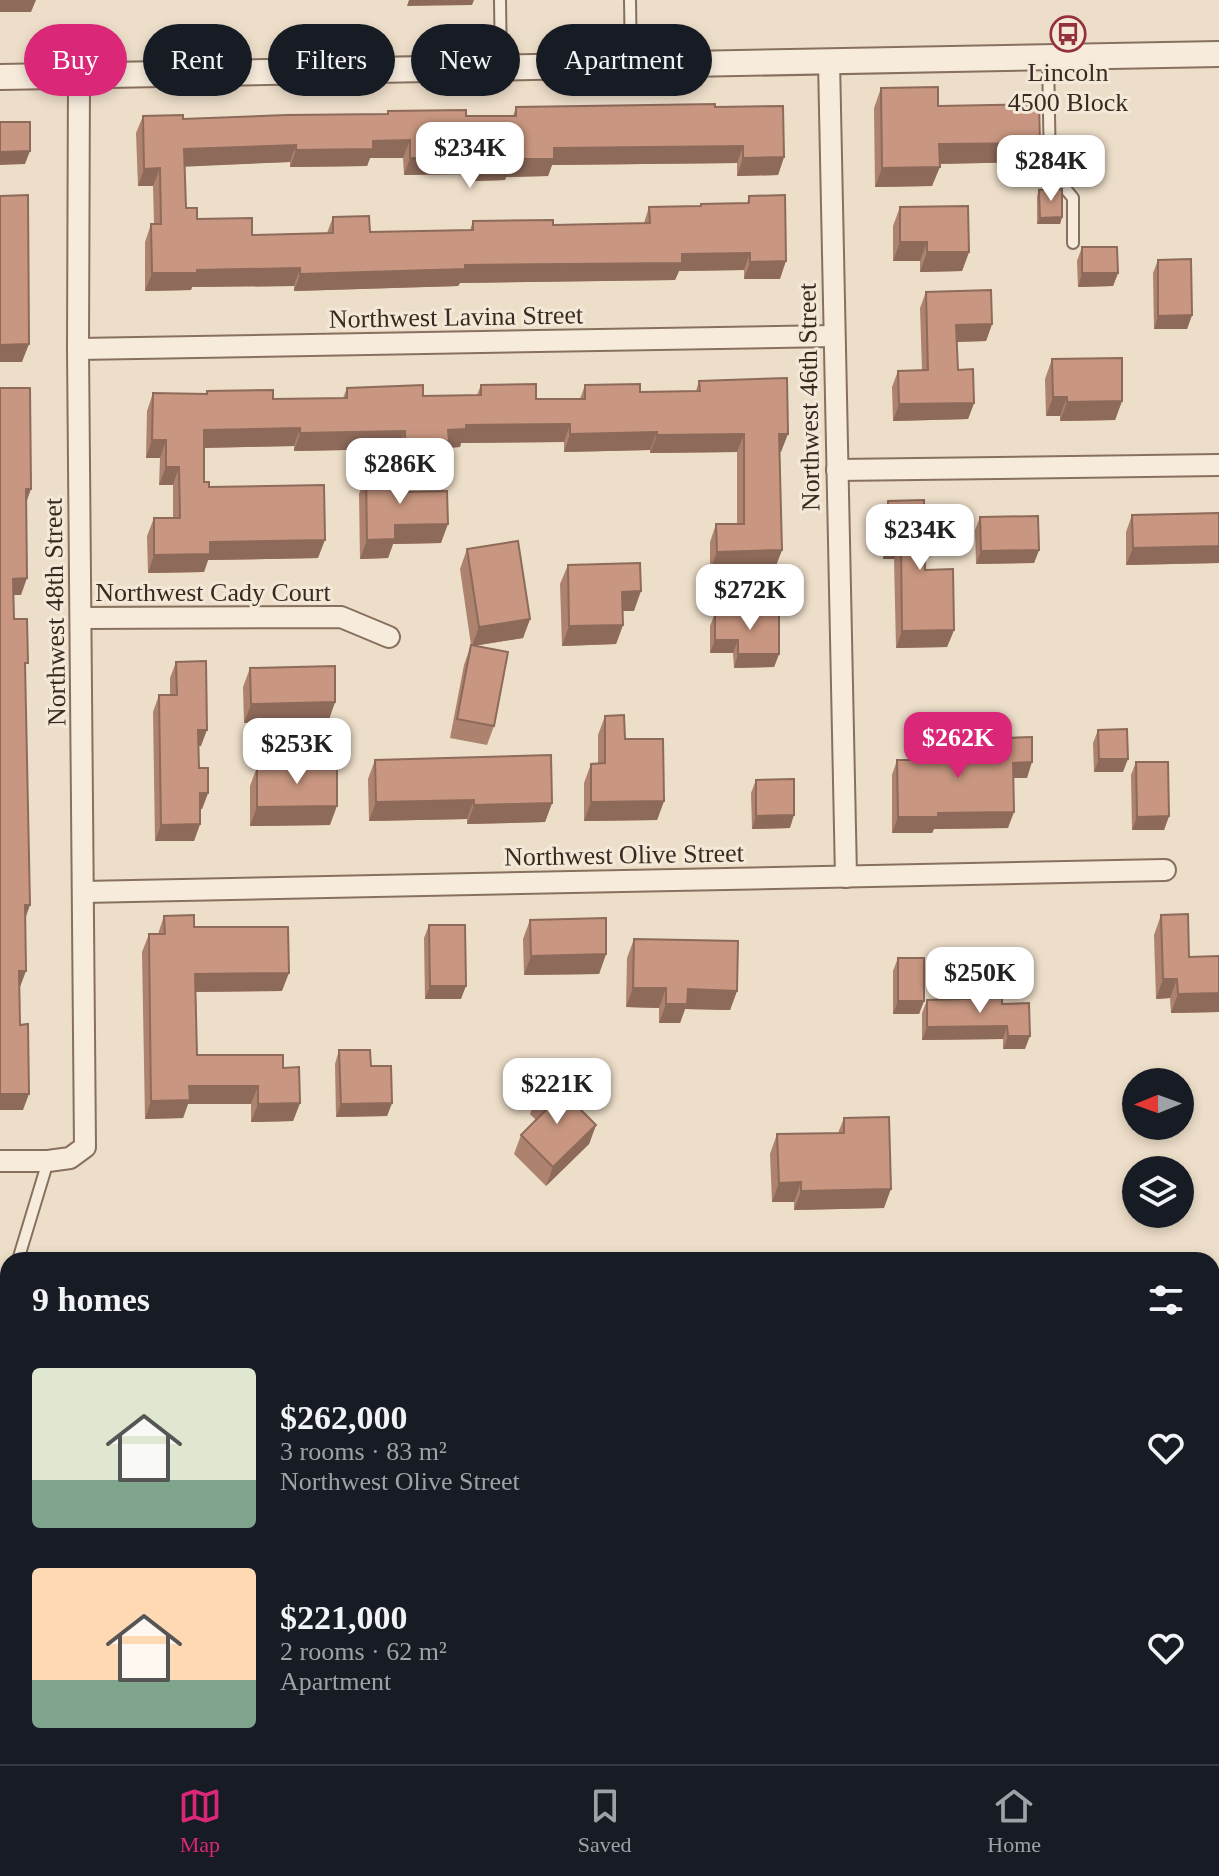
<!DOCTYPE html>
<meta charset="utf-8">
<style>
body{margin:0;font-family:"Times New Roman",serif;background:#242831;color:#f1f3f6;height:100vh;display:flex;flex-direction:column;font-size:30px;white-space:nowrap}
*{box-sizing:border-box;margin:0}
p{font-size:26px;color:#9ea1a6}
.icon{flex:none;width:44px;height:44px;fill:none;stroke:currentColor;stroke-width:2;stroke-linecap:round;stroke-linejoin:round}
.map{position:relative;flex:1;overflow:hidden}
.side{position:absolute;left:0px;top:1252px;width:1220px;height:512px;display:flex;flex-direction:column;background:#171b24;border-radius:24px 24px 0 0;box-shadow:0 4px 12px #0003}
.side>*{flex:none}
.guide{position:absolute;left:24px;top:24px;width:800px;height:72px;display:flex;gap:16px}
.needle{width:52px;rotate:269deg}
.tools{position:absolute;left:1122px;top:1068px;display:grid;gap:16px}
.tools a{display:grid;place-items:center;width:72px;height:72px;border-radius:50%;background:#171b24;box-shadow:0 4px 12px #0003;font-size:40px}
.price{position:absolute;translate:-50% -68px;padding:0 18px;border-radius:16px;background:#fff;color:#222;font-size:26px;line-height:52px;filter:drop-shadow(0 2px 4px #0008)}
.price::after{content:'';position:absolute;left:50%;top:48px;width:24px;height:18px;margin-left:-12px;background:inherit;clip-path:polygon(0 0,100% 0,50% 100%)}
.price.current{background:#db2777;color:#fff}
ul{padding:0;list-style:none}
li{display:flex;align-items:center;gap:24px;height:200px;padding:0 32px}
li span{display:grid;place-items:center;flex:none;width:224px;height:160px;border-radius:8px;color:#555}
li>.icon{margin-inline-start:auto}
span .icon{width:96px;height:96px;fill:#fffc;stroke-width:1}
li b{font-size:34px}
h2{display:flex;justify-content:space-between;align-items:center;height:96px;padding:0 32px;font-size:34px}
.chip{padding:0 28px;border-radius:36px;background:#171b24;box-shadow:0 4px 12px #0003;font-size:28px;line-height:72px}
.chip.current{background:#db2777;color:#fff}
.tabs{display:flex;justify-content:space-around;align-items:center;height:112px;border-top:2px solid #363941;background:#171b24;font-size:22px;color:#9ea1a6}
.tabs a{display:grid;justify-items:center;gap:4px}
.tabs .current{color:#db2777}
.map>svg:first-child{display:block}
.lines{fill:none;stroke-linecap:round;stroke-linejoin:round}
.service-casing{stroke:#88705e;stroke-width:14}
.minor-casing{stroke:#88705e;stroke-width:24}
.tertiary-casing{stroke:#88705e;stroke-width:28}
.service{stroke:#f7ecdc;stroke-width:10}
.minor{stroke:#f7ecdc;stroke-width:20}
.tertiary{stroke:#f7ecdc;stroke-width:24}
.rail-casing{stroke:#392a21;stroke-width:9}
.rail{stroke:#f4e9d8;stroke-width:6;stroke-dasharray:18;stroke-linecap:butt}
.wall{fill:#ad826f}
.shaded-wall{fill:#8d6a5a}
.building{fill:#c99781;stroke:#8d6a5a;stroke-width:2}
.labels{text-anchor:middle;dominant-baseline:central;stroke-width:6;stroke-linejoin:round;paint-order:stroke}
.poi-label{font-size:26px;fill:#392a21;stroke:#f4e9d8}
.street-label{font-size:26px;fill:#392a21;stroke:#f4e9d8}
</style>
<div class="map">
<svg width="1219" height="1764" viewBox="0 0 1219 1764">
<rect width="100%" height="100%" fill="#eddec9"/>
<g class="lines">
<defs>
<g id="service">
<polyline points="500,0 501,66"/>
<polyline points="630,0 631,65"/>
<polyline points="1048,57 1050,170 1073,198 1073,243"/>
<polyline points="18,1260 48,1161"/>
<polyline points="0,1313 8,1294"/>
</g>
<g id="minor">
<polyline points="829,61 846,877"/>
<polyline points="78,349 834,336"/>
<polyline points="837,470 1219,465"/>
<polyline points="81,618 341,617 389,637"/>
<polyline points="83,892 1165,870"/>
<polyline points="0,1161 48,1161 70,1158 85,1147 78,349 79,76"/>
</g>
<polyline id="tertiary" points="0,77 1219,54"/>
</defs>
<use href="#service" class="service-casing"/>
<use href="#minor" class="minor-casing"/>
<use href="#tertiary" class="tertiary-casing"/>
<use href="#service" class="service"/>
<use href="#minor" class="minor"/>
<use href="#tertiary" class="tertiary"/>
<defs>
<polyline id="rail" points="1197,1764 1219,1761"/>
</defs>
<use href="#rail" class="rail-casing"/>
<use href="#rail" class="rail"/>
</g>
<g class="wall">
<polygon points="881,88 938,106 1033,162 939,164 932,186 875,187 874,108"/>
<polygon points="516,107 715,107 784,157 778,175 737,176 737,163 552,165 548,176 506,177 505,180 475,181 475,174 404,175 403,158 370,158 367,166 290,167 290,162 185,166 186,208 197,219 252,235 327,233 333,217 370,232 470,230 473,221 553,225 644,223 649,207 700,206 701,204 747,203 749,196 780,279 744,279 744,270 679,271 675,280 460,283 458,286 294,291 294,286 192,287 191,290 145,291 145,242 151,224 154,224 153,186 138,186 136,133 143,116 183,119 387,114 388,111 466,116 513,116"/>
<polygon points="1039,190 1062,217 1060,224 1037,224 1037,196"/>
<polygon points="900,207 969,252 962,271 920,272 920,261 893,261 893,226"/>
<polygon points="1082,247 1118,273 1113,286 1078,287 1077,261"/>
<polygon points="1158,260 1192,315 1187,329 1154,329 1153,273"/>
<polygon points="926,292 992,324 986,341 957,342 958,370 974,403 968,419 893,421 892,387 898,371 922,370 920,308"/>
<polygon points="1052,359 1122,401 1115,420 1060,421 1060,416 1046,416 1045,379"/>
<polygon points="699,381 781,452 780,452 782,550 775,568 710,570 710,542 716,524 737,524 737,452 650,453 650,450 564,452 564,442 461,443 460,447 446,448 442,459 398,460 398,449 294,451 294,446 204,448 204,482 318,558 208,560 204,572 148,573 147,536 154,518 173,518 173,485 159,485 160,458 146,458 147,411 153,393 206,394 207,391 273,399 343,398 347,388 423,396 477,395 481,385 536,399 580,399 585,385 640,392 696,391"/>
<polygon points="366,475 404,492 441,543 393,544 388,558 360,559 359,494"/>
<polygon points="888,501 954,630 947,647 896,648 894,559 883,559 882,518"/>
<polygon points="1219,513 1219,563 1126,565 1126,532 1132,515"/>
<polygon points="980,517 1039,550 1034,563 976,564 975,530"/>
<polygon points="467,549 530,619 523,638 474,646 494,726 487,745 450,738 464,665 471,645 460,569"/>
<polygon points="568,565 634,611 623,611 623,625 616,644 562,646 560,584"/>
<polygon points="715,613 779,654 774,667 734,668 733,653 710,653 710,626"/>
<polygon points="176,662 201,746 199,746 199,768 208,793 202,809 200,809 200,824 194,841 155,841 153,712 159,695 170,695 170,678"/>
<polygon points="250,668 335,702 328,722 244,723 243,687"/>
<polygon points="605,716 664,801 657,820 584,821 584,783 591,764 598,763 598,735"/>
<polygon points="1098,730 1123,772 1094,772 1093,743"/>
<polygon points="914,734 938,758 1000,757 1000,753 1006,738 1027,778 1013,778 1008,828 934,829 932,833 892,833 892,775 897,760 909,760 909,750"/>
<polygon points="375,760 552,803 545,822 467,824 467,819 369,821 368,779"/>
<polygon points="1136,762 1169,816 1164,830 1132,830 1131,775"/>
<polygon points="257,767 330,825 250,826 250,786"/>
<polygon points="756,780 790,828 752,829 751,793"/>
<polygon points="1161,915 1189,957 1219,956 1219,1012 1171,1013 1170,998 1156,999 1154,935"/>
<polygon points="164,916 194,927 282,991 196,992 197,1055 283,1068 300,1103 293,1121 251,1122 251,1104 188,1104 183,1118 145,1119 142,952 149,934 158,934"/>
<polygon points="530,920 606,954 599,974 524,975 523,939"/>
<polygon points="429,925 461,999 425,999 424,938"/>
<polygon points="634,939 737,991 730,1010 685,1009 680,1023 659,1023 659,1008 626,1007 627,958"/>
<polygon points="898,958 924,1001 919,1014 893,1014 893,971"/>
<polygon points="927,1000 1002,1004 1025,1049 1003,1049 1003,1039 922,1040 922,1013"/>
<polygon points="339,1050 371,1066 392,1103 387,1116 336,1117 335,1064"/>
<polygon points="537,1094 596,1125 589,1144 546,1186 514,1154 521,1135 536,1120 530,1114"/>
<polygon points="844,1118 884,1208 794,1210 794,1202 772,1202 770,1154 777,1134 838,1133"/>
</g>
<g class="shaded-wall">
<polygon points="0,0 36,0 31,12 0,12"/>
<polygon points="409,0 474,0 472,5 407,6"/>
<polygon points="410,140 403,158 370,158 367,166 290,167 296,150 373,141"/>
<polygon points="1040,143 1033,162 932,164 939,144"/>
<polygon points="296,145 290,162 178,167 184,149"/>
<polygon points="743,146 737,163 552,165 548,176 506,177 505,180 475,181 481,164 511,159 554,148"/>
<polygon points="30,151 25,164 0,165 0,152"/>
<polygon points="481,157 475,174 404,175 410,158"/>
<polygon points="784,157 778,175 737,176 743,158"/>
<polygon points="940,167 932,186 875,187 882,168"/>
<polygon points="160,168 153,186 138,186 144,169"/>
<polygon points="1062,217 1060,224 1037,224 1040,218"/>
<polygon points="900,242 927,242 920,261 893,261"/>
<polygon points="927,252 969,252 962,271 920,272"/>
<polygon points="750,253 744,270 679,271 675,280 460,283 458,286 294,291 300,274 682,254"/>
<polygon points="786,261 780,279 744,279 750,262"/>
<polygon points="300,268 294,286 192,287 191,290 145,291 152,273 197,270"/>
<polygon points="1082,273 1118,273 1113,286 1078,287"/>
<polygon points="1192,315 1187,329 1154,329 1158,316"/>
<polygon points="992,324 986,341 950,342 956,325"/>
<polygon points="29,344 22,362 0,362 0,345"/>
<polygon points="1053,397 1067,397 1060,416 1046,416"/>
<polygon points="1122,401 1115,420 1060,421 1067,402"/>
<polygon points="974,403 968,419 893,421 899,404"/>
<polygon points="570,424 564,442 461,443 460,447 446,448 442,459 398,460 405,442 466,425"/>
<polygon points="300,428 294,446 198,448 204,430"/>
<polygon points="405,431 398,449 294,451 300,433"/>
<polygon points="657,432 650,450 564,452 570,434"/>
<polygon points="744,434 737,452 650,453 657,435"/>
<polygon points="779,434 788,434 781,452 773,452"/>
<polygon points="152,440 166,440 160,458 146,458"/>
<polygon points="166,467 179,467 173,485 159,485"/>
<polygon points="26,489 31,489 25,506"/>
<polygon points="448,524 441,543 393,544 388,558 360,559 367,540 395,525"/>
<polygon points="325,540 318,558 208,560 204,572 148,573 154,555 210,542"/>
<polygon points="889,542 901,542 894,559 883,559"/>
<polygon points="1219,546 1219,563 1126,565 1133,548"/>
<polygon points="782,550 775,568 710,570 717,552"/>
<polygon points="1039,550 1034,563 976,564 981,551"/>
<polygon points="27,578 21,595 7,595 13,579"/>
<polygon points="641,591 634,611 615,611 622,592"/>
<polygon points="530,619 523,638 472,646 479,627"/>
<polygon points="623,625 616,644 562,646 569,626"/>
<polygon points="954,630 947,647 896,648 902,631"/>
<polygon points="715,640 738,640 733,653 710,653"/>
<polygon points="738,654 779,654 774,667 734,668"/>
<polygon points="335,702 328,722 244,723 251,704"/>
<polygon points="198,730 207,730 201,746 192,746"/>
<polygon points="1099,759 1128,759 1123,772 1094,772"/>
<polygon points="1032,762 1027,778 1007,778 1013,763"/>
<polygon points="200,793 208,793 202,809 194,809"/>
<polygon points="474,800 467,819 369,821 376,802"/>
<polygon points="664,801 657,820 584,821 591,802"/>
<polygon points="552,803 545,822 467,824 474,805"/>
<polygon points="337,806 330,825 250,826 257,807"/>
<polygon points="1014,812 1008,828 934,829 932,833 892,833 898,817 938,813"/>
<polygon points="794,815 790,828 752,829 756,816"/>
<polygon points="1169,816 1164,830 1132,830 1137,817"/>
<polygon points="200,824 194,841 155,841 161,825"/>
<polygon points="25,905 30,905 24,922"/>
<polygon points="606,954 599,974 524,975 531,956"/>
<polygon points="19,971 26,971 20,987"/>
<polygon points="289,973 282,991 189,992 195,974"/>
<polygon points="1163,979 1177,979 1170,998 1156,999"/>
<polygon points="430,986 466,986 461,999 425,999"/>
<polygon points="633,988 666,988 659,1008 626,1007"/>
<polygon points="688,989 737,991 730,1010 685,1009 680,1023 659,1023 666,1004"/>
<polygon points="1219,993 1219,1012 1171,1013 1178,994"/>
<polygon points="898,1001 924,1001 919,1014 893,1014"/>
<polygon points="1007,1026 1003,1039 922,1040 927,1027"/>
<polygon points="1008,1036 1030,1036 1025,1049 1003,1049"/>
<polygon points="189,1086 258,1086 251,1104 188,1104 183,1118 145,1119 151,1101"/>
<polygon points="0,1094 29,1094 23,1110 0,1110"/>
<polygon points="300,1103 293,1121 251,1122 258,1104"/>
<polygon points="392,1103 387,1116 336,1117 341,1104"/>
<polygon points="596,1125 589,1144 546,1186 553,1167"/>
<polygon points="801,1182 794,1202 772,1202 779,1183"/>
<polygon points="891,1189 884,1208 794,1210 801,1191"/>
</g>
<g class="building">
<polygon points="938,87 938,106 1039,104 1040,143 939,144 940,167 882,168 881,88"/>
<polygon points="715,104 715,107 783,106 784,157 743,158 743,146 554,148 554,159 511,159 511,163 481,164 481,157 410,158 410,140 373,141 373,149 296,150 296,145 184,149 186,208 197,208 197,219 252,218 252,235 333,233 333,217 369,216 370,232 473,230 473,221 553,220 553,225 650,223 649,207 701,206 701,204 749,203 749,196 785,195 786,261 750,262 750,253 682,254 682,263 465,265 465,269 300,274 300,268 197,270 197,273 152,273 151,224 161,224 160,168 144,169 143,116 183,115 183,119 287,115 388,114 388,111 466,110 466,116 516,116 516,107"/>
<polygon points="0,122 30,122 30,151 0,152"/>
<polygon points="1062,189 1062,217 1040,218 1039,190"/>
<polygon points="28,195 29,344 0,345 0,196"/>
<polygon points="968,206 969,252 927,252 927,242 900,242 900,207"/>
<polygon points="1082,247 1117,247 1118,273 1082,273"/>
<polygon points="1191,259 1192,315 1158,316 1158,260"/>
<polygon points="991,290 992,324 956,325 958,370 973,369 974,403 899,404 898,371 928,370 926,292"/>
<polygon points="1122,358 1122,401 1067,402 1067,397 1053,397 1052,359"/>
<polygon points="787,378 788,434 779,434 782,550 717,552 716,524 744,524 744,434 657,435 657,432 570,434 570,424 466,425 466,429 448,430 449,441 405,442 405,431 300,433 300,428 204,430 204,482 209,482 209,487 324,485 325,540 210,542 210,554 154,555 154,518 180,518 179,467 166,467 166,440 152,440 153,393 207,394 207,391 273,390 273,399 347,398 347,388 423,385 423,396 481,395 481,385 536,384 536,399 585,399 585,385 640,384 640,392 700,391 699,381"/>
<polygon points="0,388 30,388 31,489 26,489 27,578 13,579 14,619 27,619 28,663 25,663 30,905 25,905 26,971 19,971 20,1025 28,1024 29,1094 0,1094"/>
<polygon points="404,474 404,492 447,491 448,524 395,525 395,539 367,540 366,475"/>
<polygon points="924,500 925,570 953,569 954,630 902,631 901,542 889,542 888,501"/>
<polygon points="1219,513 1219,546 1133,548 1132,515"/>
<polygon points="1038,516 1039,550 981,551 980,517"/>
<polygon points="518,541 530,619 479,627 467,549"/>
<polygon points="640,563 641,591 622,592 623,625 569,626 568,565"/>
<polygon points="715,613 779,613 779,654 738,654 738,640 715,640"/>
<polygon points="471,645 508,652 494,726 457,719"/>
<polygon points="206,661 207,730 198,730 199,768 208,768 208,793 200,793 200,824 161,825 159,695 177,695 176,662"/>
<polygon points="335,666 335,702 251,704 250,668"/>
<polygon points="624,715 625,739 663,739 664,801 591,802 591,764 605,763 605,716"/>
<polygon points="1127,729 1128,759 1099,759 1098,730"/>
<polygon points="914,734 938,734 938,758 1006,757 1006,738 1032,737 1032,762 1013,763 1014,812 938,813 938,817 898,817 897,760 914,760"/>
<polygon points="551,755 552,803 474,805 474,800 376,802 375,760"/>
<polygon points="1136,762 1168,762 1169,816 1137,817"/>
<polygon points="337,765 337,806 257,807 257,767"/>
<polygon points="794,779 794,815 756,816 756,780"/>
<polygon points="1188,914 1189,957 1219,956 1219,993 1178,994 1177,979 1163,979 1161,915"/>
<polygon points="194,915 194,927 288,927 289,973 195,974 197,1055 283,1055 283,1068 299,1067 300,1103 258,1104 258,1086 189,1086 190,1100 151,1101 149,934 165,934 164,916"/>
<polygon points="606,918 606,954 531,956 530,920"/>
<polygon points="429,925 465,925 466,986 430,986"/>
<polygon points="634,939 738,941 737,991 688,989 687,1004 666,1004 666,988 633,988"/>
<rect x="898" y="958" width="26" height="43"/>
<polygon points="1002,998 1002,1004 1029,1003 1030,1036 1008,1036 1007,1026 927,1027 927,1000"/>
<polygon points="339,1050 370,1050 371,1066 391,1066 392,1103 341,1104"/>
<polygon points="551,1080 596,1125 553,1167 521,1135 549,1107 537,1094"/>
<polygon points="889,1117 891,1189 801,1191 801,1182 779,1183 777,1134 844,1133 844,1118"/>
</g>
<defs>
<symbol id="bus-ring" viewBox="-11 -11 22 22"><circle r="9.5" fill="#f4e9d8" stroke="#94313d" stroke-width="1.5"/><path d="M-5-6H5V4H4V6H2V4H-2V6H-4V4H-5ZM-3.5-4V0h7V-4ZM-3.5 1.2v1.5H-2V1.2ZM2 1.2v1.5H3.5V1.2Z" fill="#94313d"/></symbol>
</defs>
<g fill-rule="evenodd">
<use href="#bus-ring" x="1048" y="14" width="40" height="40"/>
</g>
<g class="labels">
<g class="poi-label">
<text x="1068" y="72">Lincoln<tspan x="1068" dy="30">4500 Block</tspan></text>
</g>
<g class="street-label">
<text transform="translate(456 317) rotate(-1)">Northwest Lavina Street</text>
<text transform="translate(809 397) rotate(-91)">Northwest 46th Street</text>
<text x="213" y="592">Northwest Cady Court</text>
<text transform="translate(55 612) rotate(-91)">Northwest 48th Street</text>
<text transform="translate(624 855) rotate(-1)">Northwest Olive Street</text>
</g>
</g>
</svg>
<div class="tools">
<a><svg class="needle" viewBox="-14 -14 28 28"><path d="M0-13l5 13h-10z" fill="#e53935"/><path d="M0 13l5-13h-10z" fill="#9ea1a6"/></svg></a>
<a><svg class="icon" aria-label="layers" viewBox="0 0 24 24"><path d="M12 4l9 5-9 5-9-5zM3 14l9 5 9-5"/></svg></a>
</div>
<b class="price" style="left:470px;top:190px">$234K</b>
<b class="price" style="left:1051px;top:203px">$284K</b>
<b class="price" style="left:400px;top:506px">$286K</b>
<b class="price" style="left:920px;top:572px">$234K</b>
<b class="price" style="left:750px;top:632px">$272K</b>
<b class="price current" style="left:958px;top:780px">$262K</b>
<b class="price" style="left:297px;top:786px">$253K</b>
<b class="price" style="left:980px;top:1015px">$250K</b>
<b class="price" style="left:557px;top:1126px">$221K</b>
<div class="guide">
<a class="chip current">Buy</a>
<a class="chip">Rent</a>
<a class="chip">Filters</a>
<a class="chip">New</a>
<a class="chip">Apartment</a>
</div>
<section class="side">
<h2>9 homes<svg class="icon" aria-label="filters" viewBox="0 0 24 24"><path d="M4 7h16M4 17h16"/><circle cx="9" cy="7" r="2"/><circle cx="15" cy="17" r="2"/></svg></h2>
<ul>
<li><span style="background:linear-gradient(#dfe7d0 70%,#7fa58c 0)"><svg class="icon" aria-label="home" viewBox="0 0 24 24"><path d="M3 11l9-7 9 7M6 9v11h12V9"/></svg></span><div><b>$262,000</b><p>3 rooms · 83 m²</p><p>Northwest Olive Street</p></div><svg class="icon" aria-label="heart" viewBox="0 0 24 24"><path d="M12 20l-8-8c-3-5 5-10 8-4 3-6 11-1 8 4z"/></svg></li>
<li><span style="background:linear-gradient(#ffd9b3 70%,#7fa58c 0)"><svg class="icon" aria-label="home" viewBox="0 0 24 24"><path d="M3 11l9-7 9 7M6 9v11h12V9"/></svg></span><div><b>$221,000</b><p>2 rooms · 62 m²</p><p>Apartment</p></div><svg class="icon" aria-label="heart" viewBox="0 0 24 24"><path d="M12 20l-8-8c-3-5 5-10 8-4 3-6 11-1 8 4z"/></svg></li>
</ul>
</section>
</div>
<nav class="tabs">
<a class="current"><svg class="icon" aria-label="map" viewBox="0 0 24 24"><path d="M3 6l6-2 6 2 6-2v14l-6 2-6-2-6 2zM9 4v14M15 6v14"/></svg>Map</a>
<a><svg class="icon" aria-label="saved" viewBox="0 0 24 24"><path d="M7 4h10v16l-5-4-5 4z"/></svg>Saved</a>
<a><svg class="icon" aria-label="home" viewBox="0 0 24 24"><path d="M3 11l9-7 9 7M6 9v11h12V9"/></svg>Home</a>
</nav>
